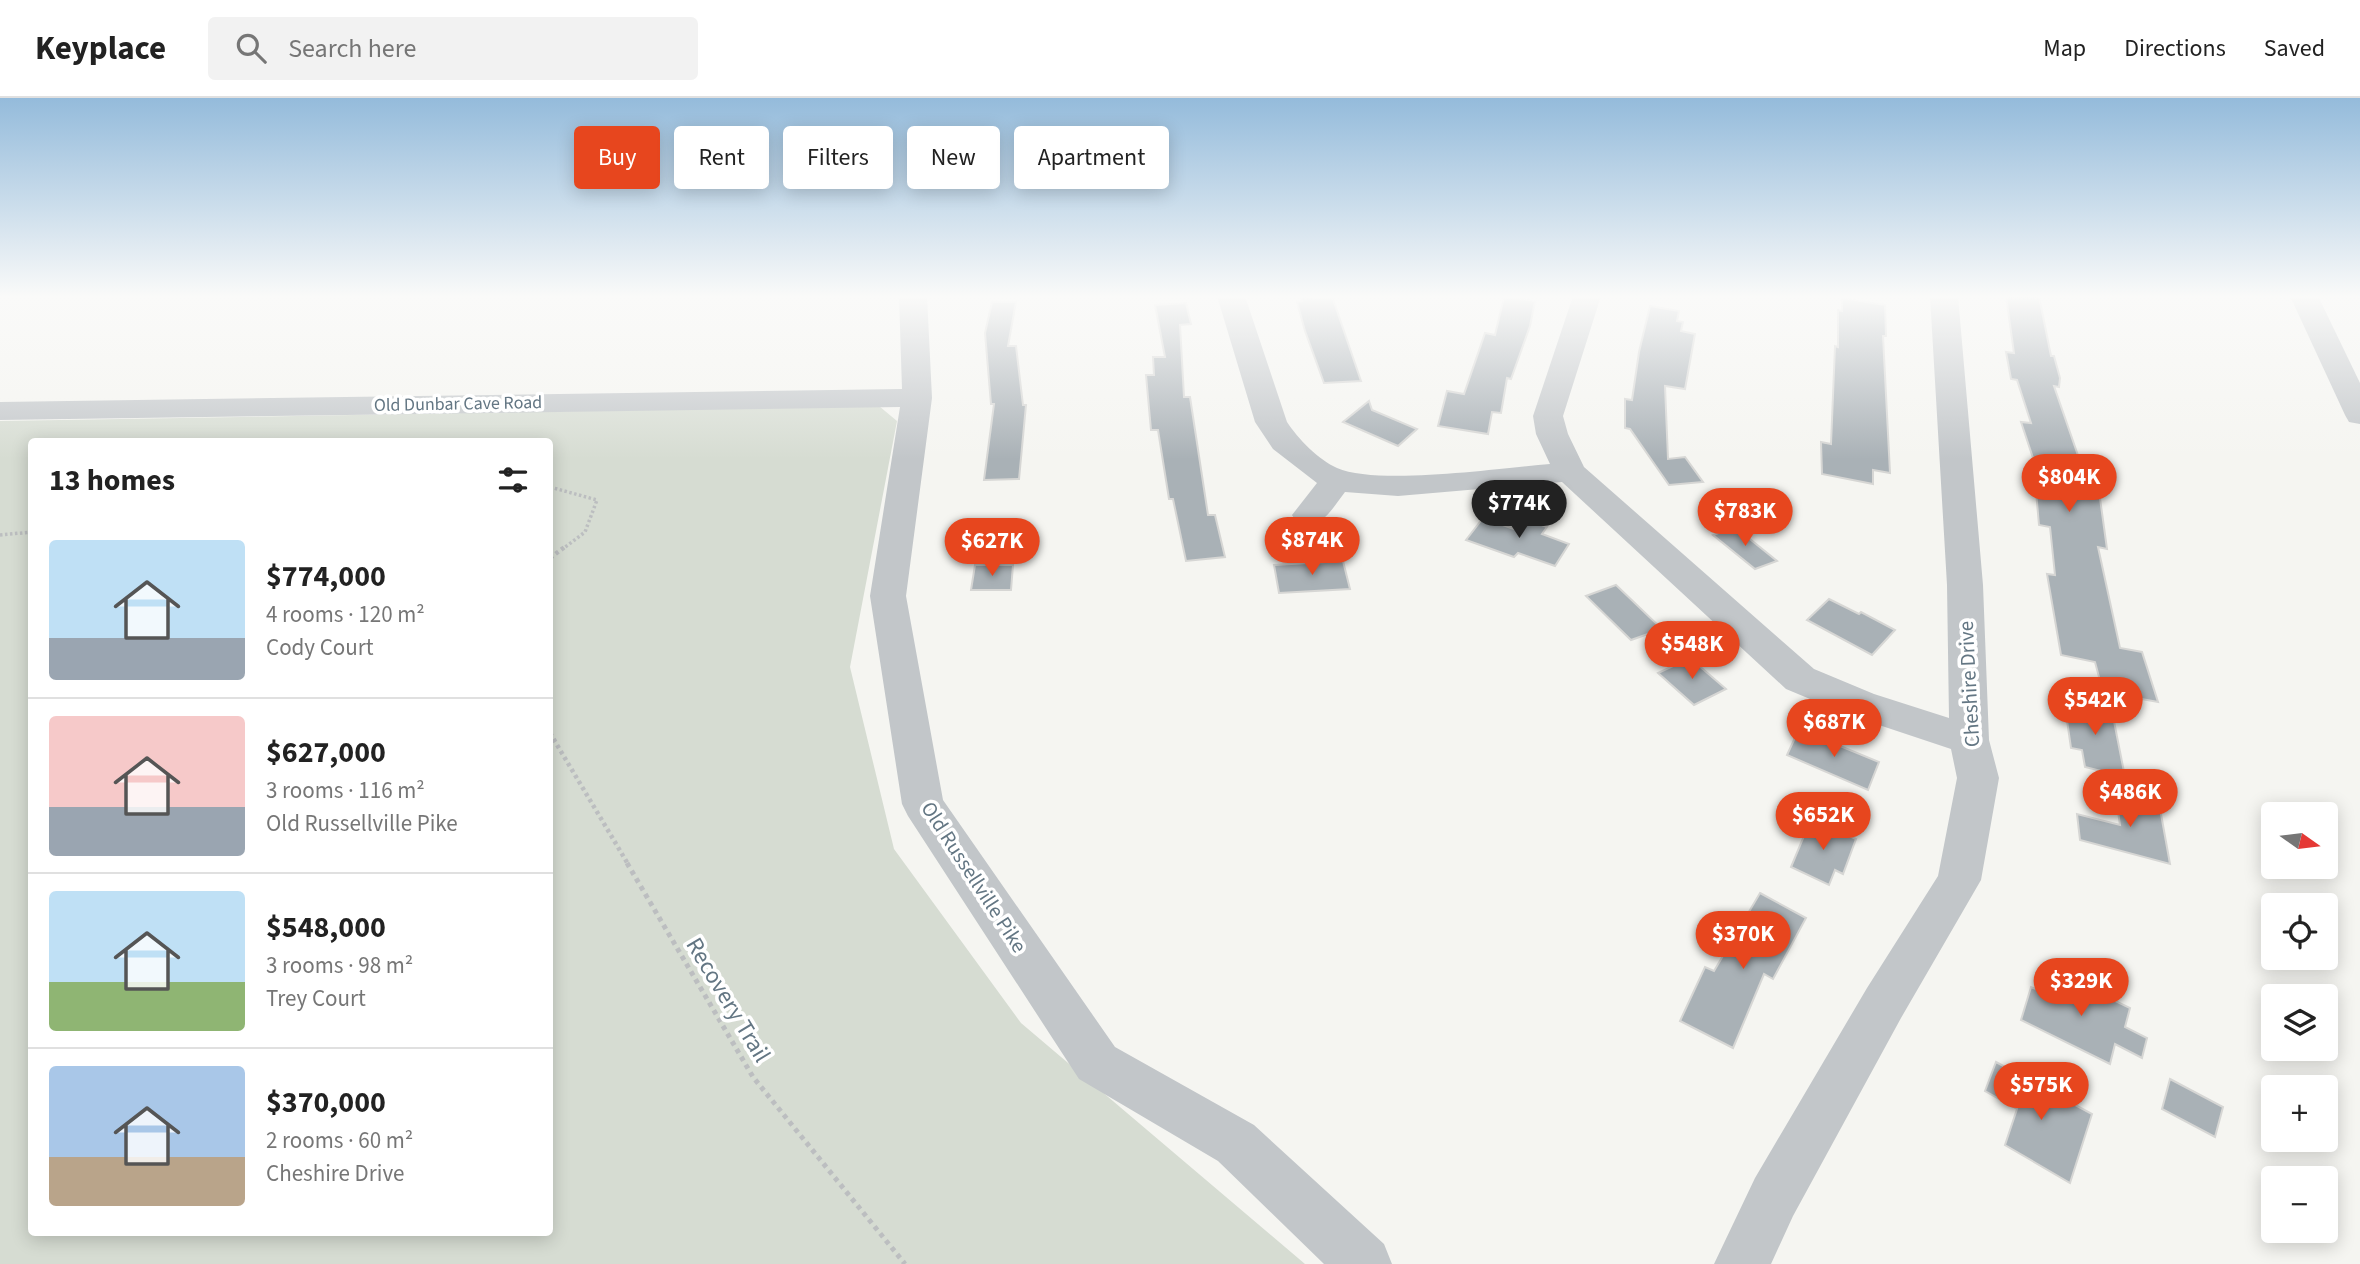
<!DOCTYPE html>
<meta charset="utf-8">
<style>
body{margin:0;font-family:"Source Sans 3",sans-serif;background:#f2f2f2;color:#222;height:100vh;display:flex;flex-direction:column;font-size:26px;white-space:nowrap}
*{box-sizing:border-box;margin:0}
p{font-size:23px;color:#767676}
.icon{flex:none;width:38px;height:38px;fill:none;stroke:currentColor;stroke-width:2;stroke-linecap:round;stroke-linejoin:round}
.map{position:relative;flex:1;overflow:hidden}
.drawer{position:absolute;left:28px;top:340px;width:525px;height:798px;display:flex;flex-direction:column;background:#fff;border-radius:7px;box-shadow:0 4px 18px #0003}
.drawer>*{flex:none}
.guide{position:absolute;left:574px;top:28px;width:665px;height:63px;display:flex;gap:14px}
.needle{width:46px;rotate:104deg}
.buttons{position:absolute;left:2261px;top:704px;display:grid;gap:14px}
.buttons a{display:grid;place-items:center;width:77px;height:77px;border-radius:7px;background:#fff;box-shadow:0 4px 18px #0003;font-size:35px}
.price{position:absolute;translate:-50% -60px;padding:0 16px;border-radius:24px;background:#e7461e;color:#fff;font-size:23px;line-height:46px;filter:drop-shadow(0 2px 4px #0008)}
.price::after{content:'';position:absolute;left:50%;top:42px;width:21px;height:16px;margin-left:-10px;background:inherit;clip-path:polygon(0 0,100% 0,50% 100%)}
.price.selected{background:#222;color:#fff}
ul{padding:0;list-style:none}
li{display:flex;align-items:center;gap:21px;height:175px;padding:0 21px}
li+li{border-top:2px solid #e0e0e0}
li span{display:grid;place-items:center;flex:none;width:196px;height:140px;border-radius:7px;color:#555}
li>.icon{margin-inline-start:auto}
span .icon{width:84px;height:84px;fill:#fffc;stroke-width:1}
li b{font-size:30px}
h2{display:flex;justify-content:space-between;align-items:center;height:84px;padding:0 21px;font-size:30px}
.pill{padding:0 24px;border-radius:7px;background:#fff;box-shadow:0 4px 18px #0003;font-size:24px;line-height:63px}
.pill.selected{background:#e7461e;color:#fff}
header{display:flex;align-items:center;gap:42px;box-sizing:border-box;height:98px;padding:0 35px;background:#fff;border-bottom:2px solid #e0e0e0}
header strong{font-size:33px}
nav{display:flex;gap:38px;margin-inline-start:auto;font-size:24px}
.search{width:490px;height:63px;background:#f2f2f2;display:flex;align-items:center;gap:18px;box-sizing:border-box;padding:0 24px;border-radius:7px;color:#767676;font-size:26px}
.map>svg:first-child{display:block}
.green{fill:#d6dcd2;fill-rule:evenodd}
.building{fill:#a9b1b6;stroke:#d6d6d4;stroke-width:2}
.lines{fill:none;stroke-linecap:round;stroke-linejoin:round}
.path-far2{stroke:#bcbec0;stroke-width:3.5;stroke-dasharray:2.5 2.5;stroke-linecap:butt}
.path-far1{stroke:#bcbec0;stroke-width:4.5;stroke-dasharray:3.5 3.5;stroke-linecap:butt}
.path{stroke:#bcbec0;stroke-width:5;stroke-dasharray:4.5 4.5;stroke-linecap:butt}
.minor{fill:#c2c6c9;fill-rule:evenodd}
.labels{text-anchor:middle;dominant-baseline:central;stroke-width:7;stroke-linejoin:round;paint-order:stroke}
.far-street-label{font-size:18px;fill:#637683;stroke:#fff}
.street-label{font-size:21px;fill:#637683;stroke:#fff}
.near-street-label{font-size:24px;fill:#637683;stroke:#fff}
</style>
<header>
<strong>Keyplace</strong>
<div class="search"><svg class="icon" aria-label="search" viewBox="0 0 24 24"><circle cx="10" cy="10" r="6"/><path d="M15 15l6 6"/></svg>Search here</div>
<nav><a>Map</a><a>Directions</a><a>Saved</a></nav>
</header>
<div class="map">
<svg width="2360" height="1166" viewBox="0 0 2360 1166">
<rect width="100%" height="100%" fill="#f5f5f1"/>
<path class="green" d="M879,308L897,323L850,569L894,751L1021,925L1305,1166H0V323ZM32,343H550V1134H32Z"/>
<g class="building">
<polygon points="1300,198 1333,201 1361,283 1324,285 1305,233 1297,204 1302,203"/>
<polygon points="2006,198 2039,198 2051,258 2054,258 2060,280 2059,289 2054,288 2082,369 2089,371 2094,392 2099,393 2107,451 2098,449 2120,550 2142,554 2158,604 2103,594 2095,564 2061,557 2047,476 2055,477 2050,429 2039,427 2033,360 2021,324 2031,325 2017,282 2011,281 2006,254 2014,255"/>
<polygon points="1504,199 1535,203 1530,228 1511,281 1507,280 1501,315 1492,314 1488,336 1438,328 1447,293 1464,296 1485,235 1495,237"/>
<polygon points="1842,200 1885,207 1886,238 1883,238 1890,375 1873,372 1873,386 1822,376 1821,344 1831,346 1835,248 1838,249 1838,212 1842,213"/>
<polygon points="992,204 1016,204 1008,248 1016,248 1023,307 1026,307 1019,381 984,382 994,306 991,306 985,235"/>
<polygon points="1186,205 1191,226 1180,227 1184,299 1190,299 1208,417 1215,417 1225,459 1186,463 1173,401 1169,401 1158,332 1151,332 1146,277 1154,277 1153,259 1165,259 1155,207"/>
<polygon points="1650,208 1679,213 1677,223 1683,224 1681,233 1695,236 1685,291 1665,288 1668,361 1685,359 1703,384 1669,387 1630,331 1625,330 1625,301 1632,302 1639,254"/>
<polygon points="1369,303 1372,312 1417,331 1398,348 1343,324"/>
<polygon points="1483,420 1514,431 1522,420 1547,429 1542,436 1569,446 1555,468 1518,455 1514,459 1466,442"/>
<polygon points="1735,429 1777,463 1755,471 1713,437"/>
<polygon points="1343,463 1350,491 1279,495 1274,467"/>
<polygon points="975,467 1013,467 1011,492 971,492"/>
<polygon points="1616,487 1662,531 1631,542 1586,498"/>
<polygon points="1829,501 1859,516 1861,514 1895,532 1872,557 1807,522"/>
<polygon points="1690,560 1726,591 1694,607 1658,575"/>
<polygon points="2064,602 2112,613 2125,679 2085,669 2082,652 2071,650"/>
<polygon points="1799,631 1879,664 1868,692 1787,657"/>
<polygon points="2115,693 2159,705 2170,766 2080,742 2077,716 2120,727"/>
<polygon points="1811,721 1856,741 1843,776 1835,772 1829,787 1791,769"/>
<polygon points="1760,795 1806,820 1773,881 1764,876 1733,950 1680,923 1705,869 1714,873"/>
<polygon points="2047,870 2130,910 2125,929 2147,940 2142,960 2115,946 2110,966 2021,922 2031,889 2040,893"/>
<polygon points="1996,964 2092,1016 2070,1085 2005,1047 2017,1011 1985,993"/>
<polygon points="2170,981 2223,1009 2215,1039 2162,1011"/>
</g>
<g class="lines">
<g class="path-far2">
<polyline points="550,389 597,402 585,434 564,450"/>
<polyline points="0,437 32,434"/>
</g>
<g class="path-far1">
<polyline points="550,460 566,448"/>
<polyline points="550,635 628,766"/>
</g>
<polyline class="path" points="627,765 753,979 905,1166"/>
<g class="minor">
<polygon points="899,198 927,198 932,300 906,498 943,702 1115,949 1254,1027 1384,1146 1392,1166 1324,1166 1218,1063 1079,981 908,718 902,706 870,498 900,309 0,322 0,304 902,291"/>
<path d="M1217,198H1245L1287,324C1298,341 1319,362 1337,370C1378,388 1502,370 1550,366L1536,336L1533,318L1573,198H1601L1563,318L1568,336L1584,369L1814,571L1874,596L1949,620L1947,487L1930,198H1958L1983,487L1989,642L1999,680L1981,782L1901,920L1793,1118L1771,1166H1714L1755,1080L1867,890L1938,778L1957,680L1951,651L1846,616L1786,591L1562,384L1398,398L1345,394C1331,412 1323,431 1297,425L1292,417L1317,385L1273,351L1255,324Z"/>
<polygon points="2290,198 2318,198 2360,285 2360,326 2349,324 2345,317"/>
</g>
</g>
<linearGradient id="sky" x2="0" y2="1"><stop stop-color="#94bbdb"/><stop offset="0.55" stop-color="#fafaf9"/><stop offset="1" stop-color="#fafaf9" stop-opacity="0"/></linearGradient>
<rect width="2360" height="361" fill="url(#sky)"/>
<g class="labels">
<g class="far-street-label">
<text transform="translate(458 306) rotate(-1)">Old Dunbar Cave Road</text>
</g>
<g class="street-label">
<text transform="translate(1969 586) rotate(-93)">Cheshire Drive</text>
<text transform="translate(974 779) rotate(57)">Old Russellville Pike</text>
</g>
<g class="near-street-label">
<text transform="translate(728 902) rotate(59)">Recovery Trail</text>
</g>
</g>
</svg>
<div class="buttons">
<a><svg class="needle" viewBox="-14 -14 28 28"><path d="M0-13l5 13h-10z" fill="#e53935"/><path d="M0 13l5-13h-10z" fill="#767676"/></svg></a>
<a><svg class="icon" aria-label="locate" viewBox="0 0 24 24"><circle cx="12" cy="12" r="6"/><path d="M12 2v4M12 18v4M2 12h4M18 12h4"/></svg></a>
<a><svg class="icon" aria-label="layers" viewBox="0 0 24 24"><path d="M12 4l9 5-9 5-9-5zM3 14l9 5 9-5"/></svg></a>
<a>+</a>
<a>−</a>
</div>
<b class="price" style="left:2069px;top:416px">$804K</b>
<b class="price selected" style="left:1519px;top:442px">$774K</b>
<b class="price" style="left:1745px;top:450px">$783K</b>
<b class="price" style="left:1312px;top:479px">$874K</b>
<b class="price" style="left:992px;top:480px">$627K</b>
<b class="price" style="left:1692px;top:583px">$548K</b>
<b class="price" style="left:2095px;top:639px">$542K</b>
<b class="price" style="left:1834px;top:661px">$687K</b>
<b class="price" style="left:2130px;top:731px">$486K</b>
<b class="price" style="left:1823px;top:754px">$652K</b>
<b class="price" style="left:1743px;top:873px">$370K</b>
<b class="price" style="left:2081px;top:920px">$329K</b>
<b class="price" style="left:2041px;top:1024px">$575K</b>
<div class="guide">
<a class="pill selected">Buy</a>
<a class="pill">Rent</a>
<a class="pill">Filters</a>
<a class="pill">New</a>
<a class="pill">Apartment</a>
</div>
<section class="drawer">
<h2>13 homes<svg class="icon" aria-label="filters" viewBox="0 0 24 24"><path d="M4 7h16M4 17h16"/><circle cx="9" cy="7" r="2"/><circle cx="15" cy="17" r="2"/></svg></h2>
<ul>
<li><span style="background:linear-gradient(#bfe0f5 70%,#9aa5b1 0)"><svg class="icon" aria-label="home" viewBox="0 0 24 24"><path d="M3 11l9-7 9 7M6 9v11h12V9"/></svg></span><div><b>$774,000</b><p>4 rooms · 120 m²</p><p>Cody Court</p></div></li>
<li><span style="background:linear-gradient(#f6c9c9 65%,#9aa5b1 0)"><svg class="icon" aria-label="home" viewBox="0 0 24 24"><path d="M3 11l9-7 9 7M6 9v11h12V9"/></svg></span><div><b>$627,000</b><p>3 rooms · 116 m²</p><p>Old Russellville Pike</p></div></li>
<li><span style="background:linear-gradient(#bfe0f5 65%,#8fb573 0)"><svg class="icon" aria-label="home" viewBox="0 0 24 24"><path d="M3 11l9-7 9 7M6 9v11h12V9"/></svg></span><div><b>$548,000</b><p>3 rooms · 98 m²</p><p>Trey Court</p></div></li>
<li><span style="background:linear-gradient(#a9c7e8 65%,#b9a48a 0)"><svg class="icon" aria-label="home" viewBox="0 0 24 24"><path d="M3 11l9-7 9 7M6 9v11h12V9"/></svg></span><div><b>$370,000</b><p>2 rooms · 60 m²</p><p>Cheshire Drive</p></div></li>
</ul>
</section>
</div>
